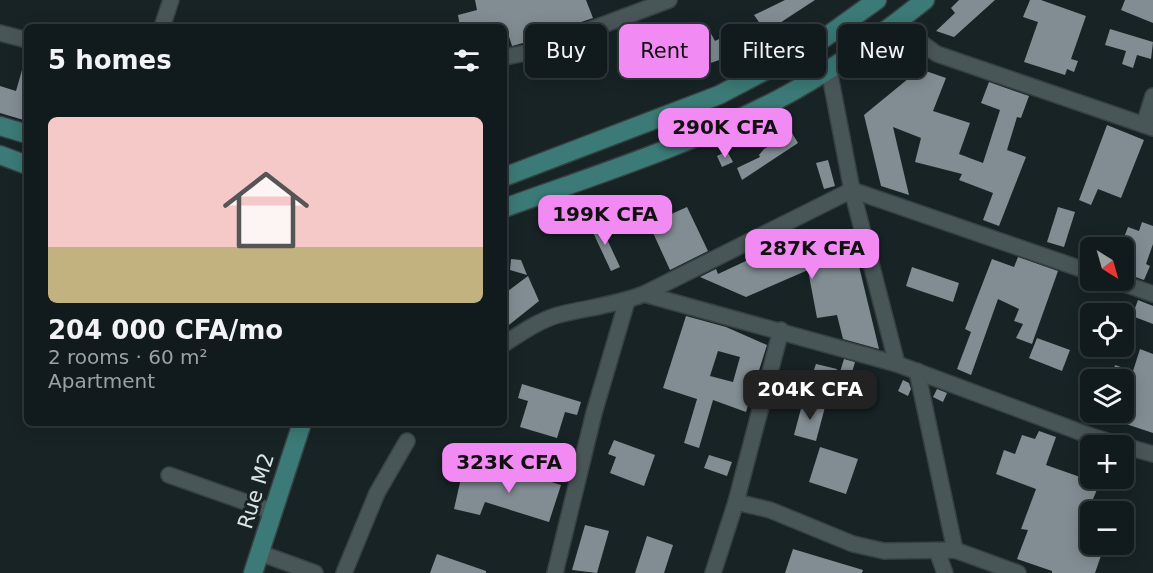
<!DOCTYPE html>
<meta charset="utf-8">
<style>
body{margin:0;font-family:"DejaVu Sans",sans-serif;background:#1e2729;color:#f1f3f6;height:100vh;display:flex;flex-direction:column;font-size:22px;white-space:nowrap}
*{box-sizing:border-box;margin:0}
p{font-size:20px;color:#9ca1a3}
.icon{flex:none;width:33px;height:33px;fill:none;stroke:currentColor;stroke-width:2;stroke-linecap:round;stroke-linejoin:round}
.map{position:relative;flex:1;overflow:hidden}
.panel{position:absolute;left:24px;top:24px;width:483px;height:402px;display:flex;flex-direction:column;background:#111a1c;border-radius:9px;box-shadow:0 3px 15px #0003,0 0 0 2px #30383b}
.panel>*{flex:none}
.top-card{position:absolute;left:525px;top:24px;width:537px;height:54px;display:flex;gap:12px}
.needle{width:39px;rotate:143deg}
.fabs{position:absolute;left:1080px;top:237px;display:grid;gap:12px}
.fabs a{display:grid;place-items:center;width:54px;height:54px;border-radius:9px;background:#111a1c;box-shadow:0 3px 15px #0003,0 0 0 2px #30383b;font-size:30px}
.price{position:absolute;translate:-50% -51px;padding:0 14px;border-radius:12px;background:#f28af3;color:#111;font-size:20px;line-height:39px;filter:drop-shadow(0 2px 3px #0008)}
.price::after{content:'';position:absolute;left:50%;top:36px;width:18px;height:14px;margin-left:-9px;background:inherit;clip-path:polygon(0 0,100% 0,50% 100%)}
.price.on{background:#222;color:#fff}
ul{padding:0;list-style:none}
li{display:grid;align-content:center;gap:12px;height:318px;padding:0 24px}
li span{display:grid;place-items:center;height:186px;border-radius:9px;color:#555}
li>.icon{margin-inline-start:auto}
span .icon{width:108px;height:108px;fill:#fffc;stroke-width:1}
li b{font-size:26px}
h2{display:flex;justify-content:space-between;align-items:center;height:72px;padding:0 24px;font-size:26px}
.tag{padding:0 21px;border-radius:9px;background:#111a1c;box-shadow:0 3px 15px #0003,0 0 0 2px #30383b;font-size:21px;line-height:54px}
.tag.on{background:#f28af3;color:#111}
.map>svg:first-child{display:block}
.building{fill:#818d93;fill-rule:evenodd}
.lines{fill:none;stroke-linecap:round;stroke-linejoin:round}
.street-casing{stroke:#374042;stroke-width:18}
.secondary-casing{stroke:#374042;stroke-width:21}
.street{stroke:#495658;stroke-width:15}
.secondary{stroke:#3b7a76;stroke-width:18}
.labels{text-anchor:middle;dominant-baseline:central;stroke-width:6;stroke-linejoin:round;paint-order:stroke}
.street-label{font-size:21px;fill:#dde4e5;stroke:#172325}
</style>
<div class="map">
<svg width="1153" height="573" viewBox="0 0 1153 573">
<rect width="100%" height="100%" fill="#172325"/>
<g class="building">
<polygon points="475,0 586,0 593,18 555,31 553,24 531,31 534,40 512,46 506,27 460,27 458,15 477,10"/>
<polygon points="785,0 815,0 766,32 754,15"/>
<polygon points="959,0 995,0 954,37 936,31 955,13 951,8"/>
<polygon points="1030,0 1041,0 1086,16 1071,59 1078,61 1074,72 1067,69 1065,75 1024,62 1038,22 1023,17"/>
<polygon points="1125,0 1153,0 1153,23 1121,10"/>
<polygon points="708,28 715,41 729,34 740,53 687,71 675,42"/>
<polygon points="1110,29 1153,42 1151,59 1137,55 1133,68 1122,64 1126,51 1105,45"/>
<polygon points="24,63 27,63 27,121 0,113 0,86 16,91"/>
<polygon points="920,69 946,78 933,111 970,123 959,154 983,163 1000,110 981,103 989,82 1029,96 1021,118 1017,117 1007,150 1026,157 999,226 983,220 993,193 959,180 962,174 915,162 921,138 893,127 909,195 881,186 864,115"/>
<polygon points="786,123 798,143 742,180 737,168 760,157 759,155 764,149 784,137"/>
<polygon points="1107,125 1144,140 1121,198 1098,189 1091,205 1079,200"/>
<polygon points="727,151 733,162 722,167 717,156"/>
<polygon points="828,160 835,186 824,189 816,163"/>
<polygon points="687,207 708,251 670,270 649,224"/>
<polygon points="1058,207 1075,212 1064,247 1047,242"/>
<polygon points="599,222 620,267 611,271 590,226"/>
<polygon points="1142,222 1153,226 1153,244 1146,264 1150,266 1144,280 1124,273 1124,246 1121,245 1128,227 1139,231"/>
<polygon points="850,229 879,349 843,339 837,315 817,318 808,270 746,297 700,277 716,269 718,274 808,232 811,239"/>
<polygon points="1018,257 1058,271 1032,344 1016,338 1023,324 1014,321 1019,309 998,299 971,375 957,369 971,332 965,329 992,259 1014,267"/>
<polygon points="511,259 521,260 527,275 510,270"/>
<polygon points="912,267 959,283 953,302 906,286"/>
<polygon points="528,276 539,301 504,329 504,294"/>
<polygon points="1138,300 1153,306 1153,324 1132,316"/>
<path d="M686,316L726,327L767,345L746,412L713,400L699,448L684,443L697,399L663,388ZM718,351L740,357L733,382L710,376Z"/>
<polygon points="1037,338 1070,350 1062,371 1029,358"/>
<polygon points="1140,349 1153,354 1153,433 1117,421 1120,412 1124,412 1124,400 1130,380 1111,380 1115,365 1133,371"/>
<polygon points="844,359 855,362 851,376 840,372"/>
<polygon points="816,364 837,369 834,380 812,375"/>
<polygon points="903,380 909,383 911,389 908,396 898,391"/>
<polygon points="522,384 581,402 577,415 565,412 557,438 520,427 528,401 518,398"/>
<polygon points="937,389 947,393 943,402 933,397"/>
<polygon points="803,401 825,407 816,441 794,435"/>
<polygon points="1039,431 1056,437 1046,465 1083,478 1102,478 1081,527 1090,530 1090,544 1105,544 1095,573 1052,573 1052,571 1017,559 1028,530 1021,529 1036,489 996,474 1004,450 1015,454 1022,435 1035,439"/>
<polygon points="614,440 655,455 644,486 610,473 616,457 608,454"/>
<polygon points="820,447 858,459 846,494 809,482"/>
<polygon points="709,455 732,462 727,476 704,468"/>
<polygon points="500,466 561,485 549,522 485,502 480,515 454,509 461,478 472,482 474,474 495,480"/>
<polygon points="585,525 609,531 597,573 572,570"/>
<polygon points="647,536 673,545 664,573 635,573"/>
<polygon points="793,549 863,570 862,573 785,573"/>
<polygon points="437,554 486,571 486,573 430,573"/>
</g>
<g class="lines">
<defs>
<g id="street">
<polyline points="895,24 937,54 1153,128"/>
<polyline points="162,27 171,0"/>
<polyline points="0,33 27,40"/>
<polyline points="504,57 531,52 669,0"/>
<polyline points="829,70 852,190 897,364"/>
<polyline points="1144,125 1153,96"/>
<polyline points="1114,280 1153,294"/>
<polyline points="644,294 897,364 1088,435 1123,446"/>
<path d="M504,344C521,333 538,321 558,315C586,308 616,305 644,294L852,190L1090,272"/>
<polyline points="917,371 955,550"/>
<polyline points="1124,446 1153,454"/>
<polyline points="169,475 271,511"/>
<polyline points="736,502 770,510 853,544 884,551 955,550 1018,573"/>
<polyline points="937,551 945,573"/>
<polyline points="260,553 315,573"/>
<polyline points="344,573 377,493 407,441"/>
<polyline points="555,573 594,413 627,301"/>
<polyline points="713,573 736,502 781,330"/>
</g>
<g id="secondary">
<polyline points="0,126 27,134"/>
<polyline points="0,155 27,165"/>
<polyline points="504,177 719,95 816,44 877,0"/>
<path d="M504,208C596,175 690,145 777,100C830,72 879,37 925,0"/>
<polyline points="253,573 302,423"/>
</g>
</defs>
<use href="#street" class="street-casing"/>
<use href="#secondary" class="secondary-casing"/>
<use href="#street" class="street"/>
<use href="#secondary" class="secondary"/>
</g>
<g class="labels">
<g class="street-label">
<text transform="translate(256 491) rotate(-73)">Rue M2</text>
</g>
</g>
</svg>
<div class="fabs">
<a><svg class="needle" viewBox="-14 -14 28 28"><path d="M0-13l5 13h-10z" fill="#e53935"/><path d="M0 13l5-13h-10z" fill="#9ca1a3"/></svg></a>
<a><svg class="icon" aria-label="locate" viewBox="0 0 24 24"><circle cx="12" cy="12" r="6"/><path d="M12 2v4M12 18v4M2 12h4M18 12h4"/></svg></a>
<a><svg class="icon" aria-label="layers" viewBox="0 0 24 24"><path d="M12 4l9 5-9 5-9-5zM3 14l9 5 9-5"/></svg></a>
<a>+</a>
<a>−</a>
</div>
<b class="price" style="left:725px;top:159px">290K CFA</b>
<b class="price" style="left:605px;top:246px">199K CFA</b>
<b class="price" style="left:812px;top:280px">287K CFA</b>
<b class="price on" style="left:810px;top:421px">204K CFA</b>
<b class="price" style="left:509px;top:494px">323K CFA</b>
<div class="top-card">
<a class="tag">Buy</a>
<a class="tag on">Rent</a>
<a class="tag">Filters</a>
<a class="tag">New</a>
</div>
<section class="panel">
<h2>5 homes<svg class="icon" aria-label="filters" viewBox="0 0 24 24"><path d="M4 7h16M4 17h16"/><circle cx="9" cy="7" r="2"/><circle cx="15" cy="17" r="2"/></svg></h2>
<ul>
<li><span style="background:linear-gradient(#f6c9c9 70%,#c2b280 0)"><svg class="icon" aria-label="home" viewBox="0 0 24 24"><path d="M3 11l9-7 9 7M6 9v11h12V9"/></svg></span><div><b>204 000 CFA/mo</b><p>2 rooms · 60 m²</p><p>Apartment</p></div></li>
</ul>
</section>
</div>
